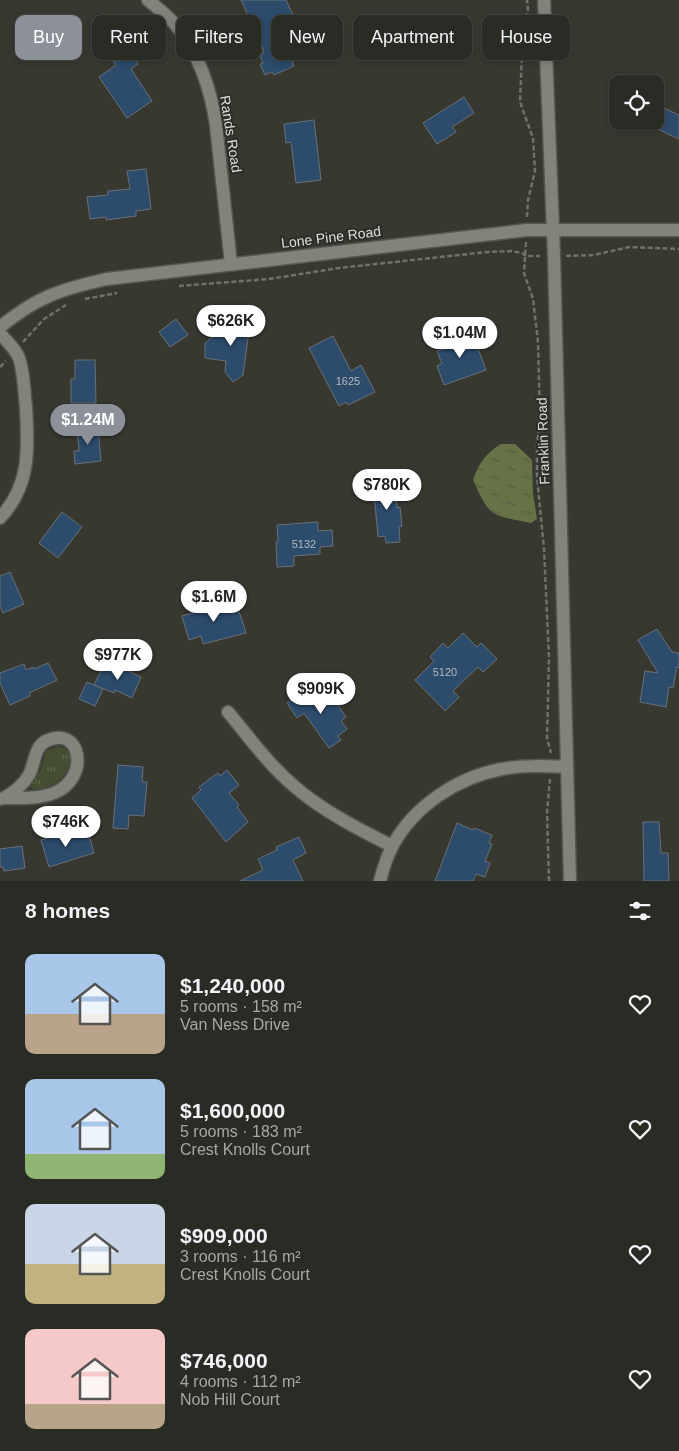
<!DOCTYPE html>
<meta charset="utf-8">
<style>
body{margin:0;font-family:Arial,sans-serif;background:#31332d;color:#f1f3f6;height:100vh;display:flex;flex-direction:column;font-size:19px;white-space:nowrap}
*{box-sizing:border-box;margin:0}
p{font-size:16px;color:#a5a7a7}
.icon{flex:none;width:28px;height:28px;fill:none;stroke:currentColor;stroke-width:2;stroke-linecap:round;stroke-linejoin:round}
.map{position:relative;height:881px;overflow:hidden}
.panel{display:flex;flex-direction:column;background:#292b25;flex:1}
.panel>*{flex:none}
.hud{position:absolute;left:15px;top:15px;width:650px;height:45px;display:flex;gap:10px}
.tools{position:absolute;left:609px;top:75px;display:grid;gap:10px}
.tools a{display:grid;place-items:center;width:55px;height:55px;border-radius:10px;background:#292b25;box-shadow:0 2px 8px #0003,0 0 0 1px #454742;font-size:25px}
.price{position:absolute;translate:-50% -42px;padding:0 11px;border-radius:18px;background:#fff;color:#222;font-size:16px;line-height:32px;filter:drop-shadow(0 1px 2px #0008)}
.price::after{content:'';position:absolute;left:50%;top:30px;width:15px;height:11px;margin-left:-8px;background:inherit;clip-path:polygon(0 0,100% 0,50% 100%)}
.price.active{background:#8c9099;color:#fff}
ul{padding:0;list-style:none}
li{display:flex;align-items:center;gap:15px;height:125px;padding:0 25px}
li span{display:grid;place-items:center;flex:none;width:140px;height:100px;border-radius:10px;color:#555}
li>.icon{margin-inline-start:auto}
span .icon{width:60px;height:60px;fill:#fffc;stroke-width:1}
li b{font-size:21px}
h2{display:flex;justify-content:space-between;align-items:center;height:60px;padding:0 25px;font-size:21px}
.chip{padding:0 18px;border-radius:10px;background:#292b25;box-shadow:0 2px 8px #0003,0 0 0 1px #454742;font-size:18px;line-height:45px}
.chip.active{background:#8c9099;color:#fff}
.map>svg:first-child{display:block}
.grass{fill:url(#grass-tufts)}
.water{fill:url(#water-ripples)}
.building{fill:#2d4b6b;stroke:#697077}
.lines{fill:none;stroke-linecap:round;stroke-linejoin:round}
.minor-casing{stroke:#54554f;stroke-width:15}
.path{stroke:#70716a;stroke-width:2.5;stroke-dasharray:5 2.5;stroke-linecap:butt}
.minor{stroke:#81847b;stroke-width:12}
.labels{text-anchor:middle;dominant-baseline:central;stroke-width:4;stroke-linejoin:round;paint-order:stroke}
.number-label{font-size:11px;fill:#b2babe}
.street-label{font-size:14px;fill:#dedfda;stroke:#2c2f27}
</style>
<div class="map">
<svg width="679" height="881" viewBox="0 0 679 881">
<defs>
<pattern id="grass-tufts" width="24" height="20" patternUnits="userSpaceOnUse" patternTransform="scale(1.25)"><rect width="24" height="20" fill="#454d31"/><path d="M3 7l-1-3M5 7V3M7 7l1-3M15 17l-1-3M17 17v-4M19 17l1-3" fill="none" stroke="#5f664e"/></pattern>
<pattern id="water-ripples" width="26" height="14" patternUnits="userSpaceOnUse" patternTransform="scale(1.25)"><rect width="26" height="14" fill="#677347"/><path d="M2 4q2-2 4 0t4 0M15 11q2-2 4 0t4 0" fill="none" stroke="#555b44"/></pattern>
</defs>
<rect width="100%" height="100%" fill="#373931"/>
<path class="grass" d="M58,746L66,749L71,757C70,776 51,791 32,789L30,786L40,771L46,751Z"/>
<path class="water" d="M501,444H515L532,460L533,494L537,519L531,523C521,521 500,518 492,512C483,504 478,490 473,480C479,463 486,453 501,444Z"/>
<g class="building">
<polygon points="241,0 286,0 294,17 285,21 292,38 284,41 294,66 274,75 272,72 265,75 260,64 263,63 260,55 264,53 262,46"/>
<polygon points="127,48 138,64 131,69 152,101 127,118 99,77 116,65 111,58"/>
<polygon points="464,97 474,113 452,127 456,132 437,144 423,123"/>
<polygon points="655,104 679,115 679,139 655,128"/>
<polygon points="314,120 321,180 296,183 291,142 286,143 284,124"/>
<polygon points="146,169 151,209 136,211 136,216 106,220 106,217 90,219 87,197 108,195 108,191 130,189 127,171"/>
<polygon points="243,315 256,332 248,338 243,375 233,382 225,372 226,361 205,358 205,343"/>
<polygon points="176,319 188,335 170,347 159,332"/>
<polygon points="471,330 486,370 444,385 437,366 442,364 437,351 454,345 451,337"/>
<polygon points="333,336 351,371 361,365 375,392 348,405 346,402 339,406 309,348"/>
<polygon points="75,360 95,360 96,403 71,403 71,379 75,379"/>
<polygon points="98,427 101,461 75,464 74,451 79,451 77,429"/>
<polygon points="395,480 397,508 400,507 402,526 399,527 400,542 386,543 385,536 378,537 373,482"/>
<polygon points="62,512 82,527 58,558 39,543"/>
<polygon points="318,522 318,531 332,530 333,546 320,547 320,554 294,556 294,566 277,567 276,542 278,542 277,525"/>
<polygon points="10,572 24,604 3,613 0,606 0,576"/>
<polygon points="207,603 208,609 223,604 225,609 237,605 246,633 203,644 201,636 189,640 182,616 193,613 191,608"/>
<polygon points="657,629 672,652 679,653 679,668 677,667 673,688 669,687 666,707 640,702 645,671 658,673 638,640"/>
<polygon points="463,633 477,647 481,643 497,659 483,672 478,667 453,691 459,697 445,711 415,680 434,661 430,657 443,643 448,648"/>
<polygon points="48,663 57,680 29,693 30,696 10,705 0,683 0,673 24,664 26,670 33,667 34,669"/>
<polygon points="104,665 121,672 122,668 141,677 132,698 115,690 114,693 94,685"/>
<polygon points="87,682 103,689 95,706 79,699"/>
<polygon points="308,688 317,701 329,693 346,717 341,721 347,729 338,736 341,740 329,748 304,713 297,718 287,703"/>
<polygon points="118,765 143,767 142,782 147,782 144,816 129,815 128,829 113,828"/>
<polygon points="227,770 239,785 229,793 239,805 237,807 248,822 226,842 192,798 201,790 199,787 218,773 220,776"/>
<polygon points="643,822 659,822 661,853 668,853 669,881 644,881"/>
<polygon points="457,823 473,830 474,828 492,835 489,843 492,844 485,861 490,863 485,877 476,874 473,881 435,881"/>
<polygon points="65,832 67,839 88,832 94,853 49,867 41,840"/>
<polygon points="299,837 306,853 293,860 303,881 240,881 263,870 258,859 277,850 276,847"/>
<polygon points="22,846 25,868 4,871 3,867 0,867 0,849"/>
</g>
<g class="lines">
<defs>
<g id="minor">
<path d="M148,0C157,7 166,15 174,23C198,50 211,90 216,125L231,264"/>
<polyline points="544,0 554,256 570,881"/>
<path d="M0,327C37,297 61,289 107,279L527,230H679"/>
<path d="M0,333C6,341 15,348 19,358C24,372 24,391 26,407C28,449 31,485 0,518"/>
<path d="M228,712C249,737 269,765 294,786C321,810 360,830 392,846"/>
<path d="M0,799L4,798C21,798 38,799 54,793C91,778 81,724 46,741C34,747 35,764 29,775C23,785 15,792 4,798"/>
<path d="M380,881C383,869 387,856 393,845C414,806 458,777 502,769C523,765 545,766 567,767"/>
</g>
</defs>
<use href="#minor" class="minor-casing"/>
<g class="path">
<polyline points="527,217 528,200 535,171 533,138 520,102 523,30 528,11 527,0"/>
<polyline points="526,242 524,273 533,299 538,342 540,418 537,445 537,477 544,549 549,657 547,738 551,753"/>
<polyline points="566,256 594,255 629,247 679,249"/>
<polyline points="179,286 269,279 339,268 487,252 511,251 522,253 526,256 540,256"/>
<polyline points="85,299 117,293"/>
<polyline points="23,342 44,319 66,305"/>
<polyline points="0,367 6,361"/>
<polyline points="549,881 547,812 550,779"/>
</g>
<use href="#minor" class="minor"/>
</g>
<g class="labels">
<g class="number-label">
<text x="348" y="381">1625</text>
<text x="304" y="544">5132</text>
<text x="445" y="672">5120</text>
</g>
<g class="street-label">
<text transform="translate(231 134) rotate(81)">Rands Road</text>
<text transform="translate(331 237) rotate(-7)">Lone Pine Road</text>
<text transform="translate(543 441) rotate(-92)">Franklin Road</text>
</g>
</g>
</svg>
<div class="tools">
<a><svg class="icon" aria-label="locate" viewBox="0 0 24 24"><circle cx="12" cy="12" r="6"/><path d="M12 2v4M12 18v4M2 12h4M18 12h4"/></svg></a>
</div>
<b class="price" style="left:231px;top:347px">$626K</b>
<b class="price" style="left:460px;top:359px">$1.04M</b>
<b class="price active" style="left:88px;top:446px">$1.24M</b>
<b class="price" style="left:387px;top:511px">$780K</b>
<b class="price" style="left:214px;top:623px">$1.6M</b>
<b class="price" style="left:118px;top:681px">$977K</b>
<b class="price" style="left:321px;top:715px">$909K</b>
<b class="price" style="left:66px;top:848px">$746K</b>
<div class="hud">
<a class="chip active">Buy</a>
<a class="chip">Rent</a>
<a class="chip">Filters</a>
<a class="chip">New</a>
<a class="chip">Apartment</a>
<a class="chip">House</a>
</div>
</div>
<section class="panel">
<h2>8 homes<svg class="icon" aria-label="filters" viewBox="0 0 24 24"><path d="M4 7h16M4 17h16"/><circle cx="9" cy="7" r="2"/><circle cx="15" cy="17" r="2"/></svg></h2>
<ul>
<li><span style="background:linear-gradient(#a9c7e8 60%,#b9a48a 0)"><svg class="icon" aria-label="home" viewBox="0 0 24 24"><path d="M3 11l9-7 9 7M6 9v11h12V9"/></svg></span><div><b>$1,240,000</b><p>5 rooms · 158 m²</p><p>Van Ness Drive</p></div><svg class="icon" aria-label="heart" viewBox="0 0 24 24"><path d="M12 20l-8-8c-3-5 5-10 8-4 3-6 11-1 8 4z"/></svg></li>
<li><span style="background:linear-gradient(#a9c7e8 75%,#8fb573 0)"><svg class="icon" aria-label="home" viewBox="0 0 24 24"><path d="M3 11l9-7 9 7M6 9v11h12V9"/></svg></span><div><b>$1,600,000</b><p>5 rooms · 183 m²</p><p>Crest Knolls Court</p></div><svg class="icon" aria-label="heart" viewBox="0 0 24 24"><path d="M12 20l-8-8c-3-5 5-10 8-4 3-6 11-1 8 4z"/></svg></li>
<li><span style="background:linear-gradient(#c9d6e8 60%,#c2b280 0)"><svg class="icon" aria-label="home" viewBox="0 0 24 24"><path d="M3 11l9-7 9 7M6 9v11h12V9"/></svg></span><div><b>$909,000</b><p>3 rooms · 116 m²</p><p>Crest Knolls Court</p></div><svg class="icon" aria-label="heart" viewBox="0 0 24 24"><path d="M12 20l-8-8c-3-5 5-10 8-4 3-6 11-1 8 4z"/></svg></li>
<li><span style="background:linear-gradient(#f6c9c9 75%,#b9a48a 0)"><svg class="icon" aria-label="home" viewBox="0 0 24 24"><path d="M3 11l9-7 9 7M6 9v11h12V9"/></svg></span><div><b>$746,000</b><p>4 rooms · 112 m²</p><p>Nob Hill Court</p></div><svg class="icon" aria-label="heart" viewBox="0 0 24 24"><path d="M12 20l-8-8c-3-5 5-10 8-4 3-6 11-1 8 4z"/></svg></li>
</ul>
</section>
